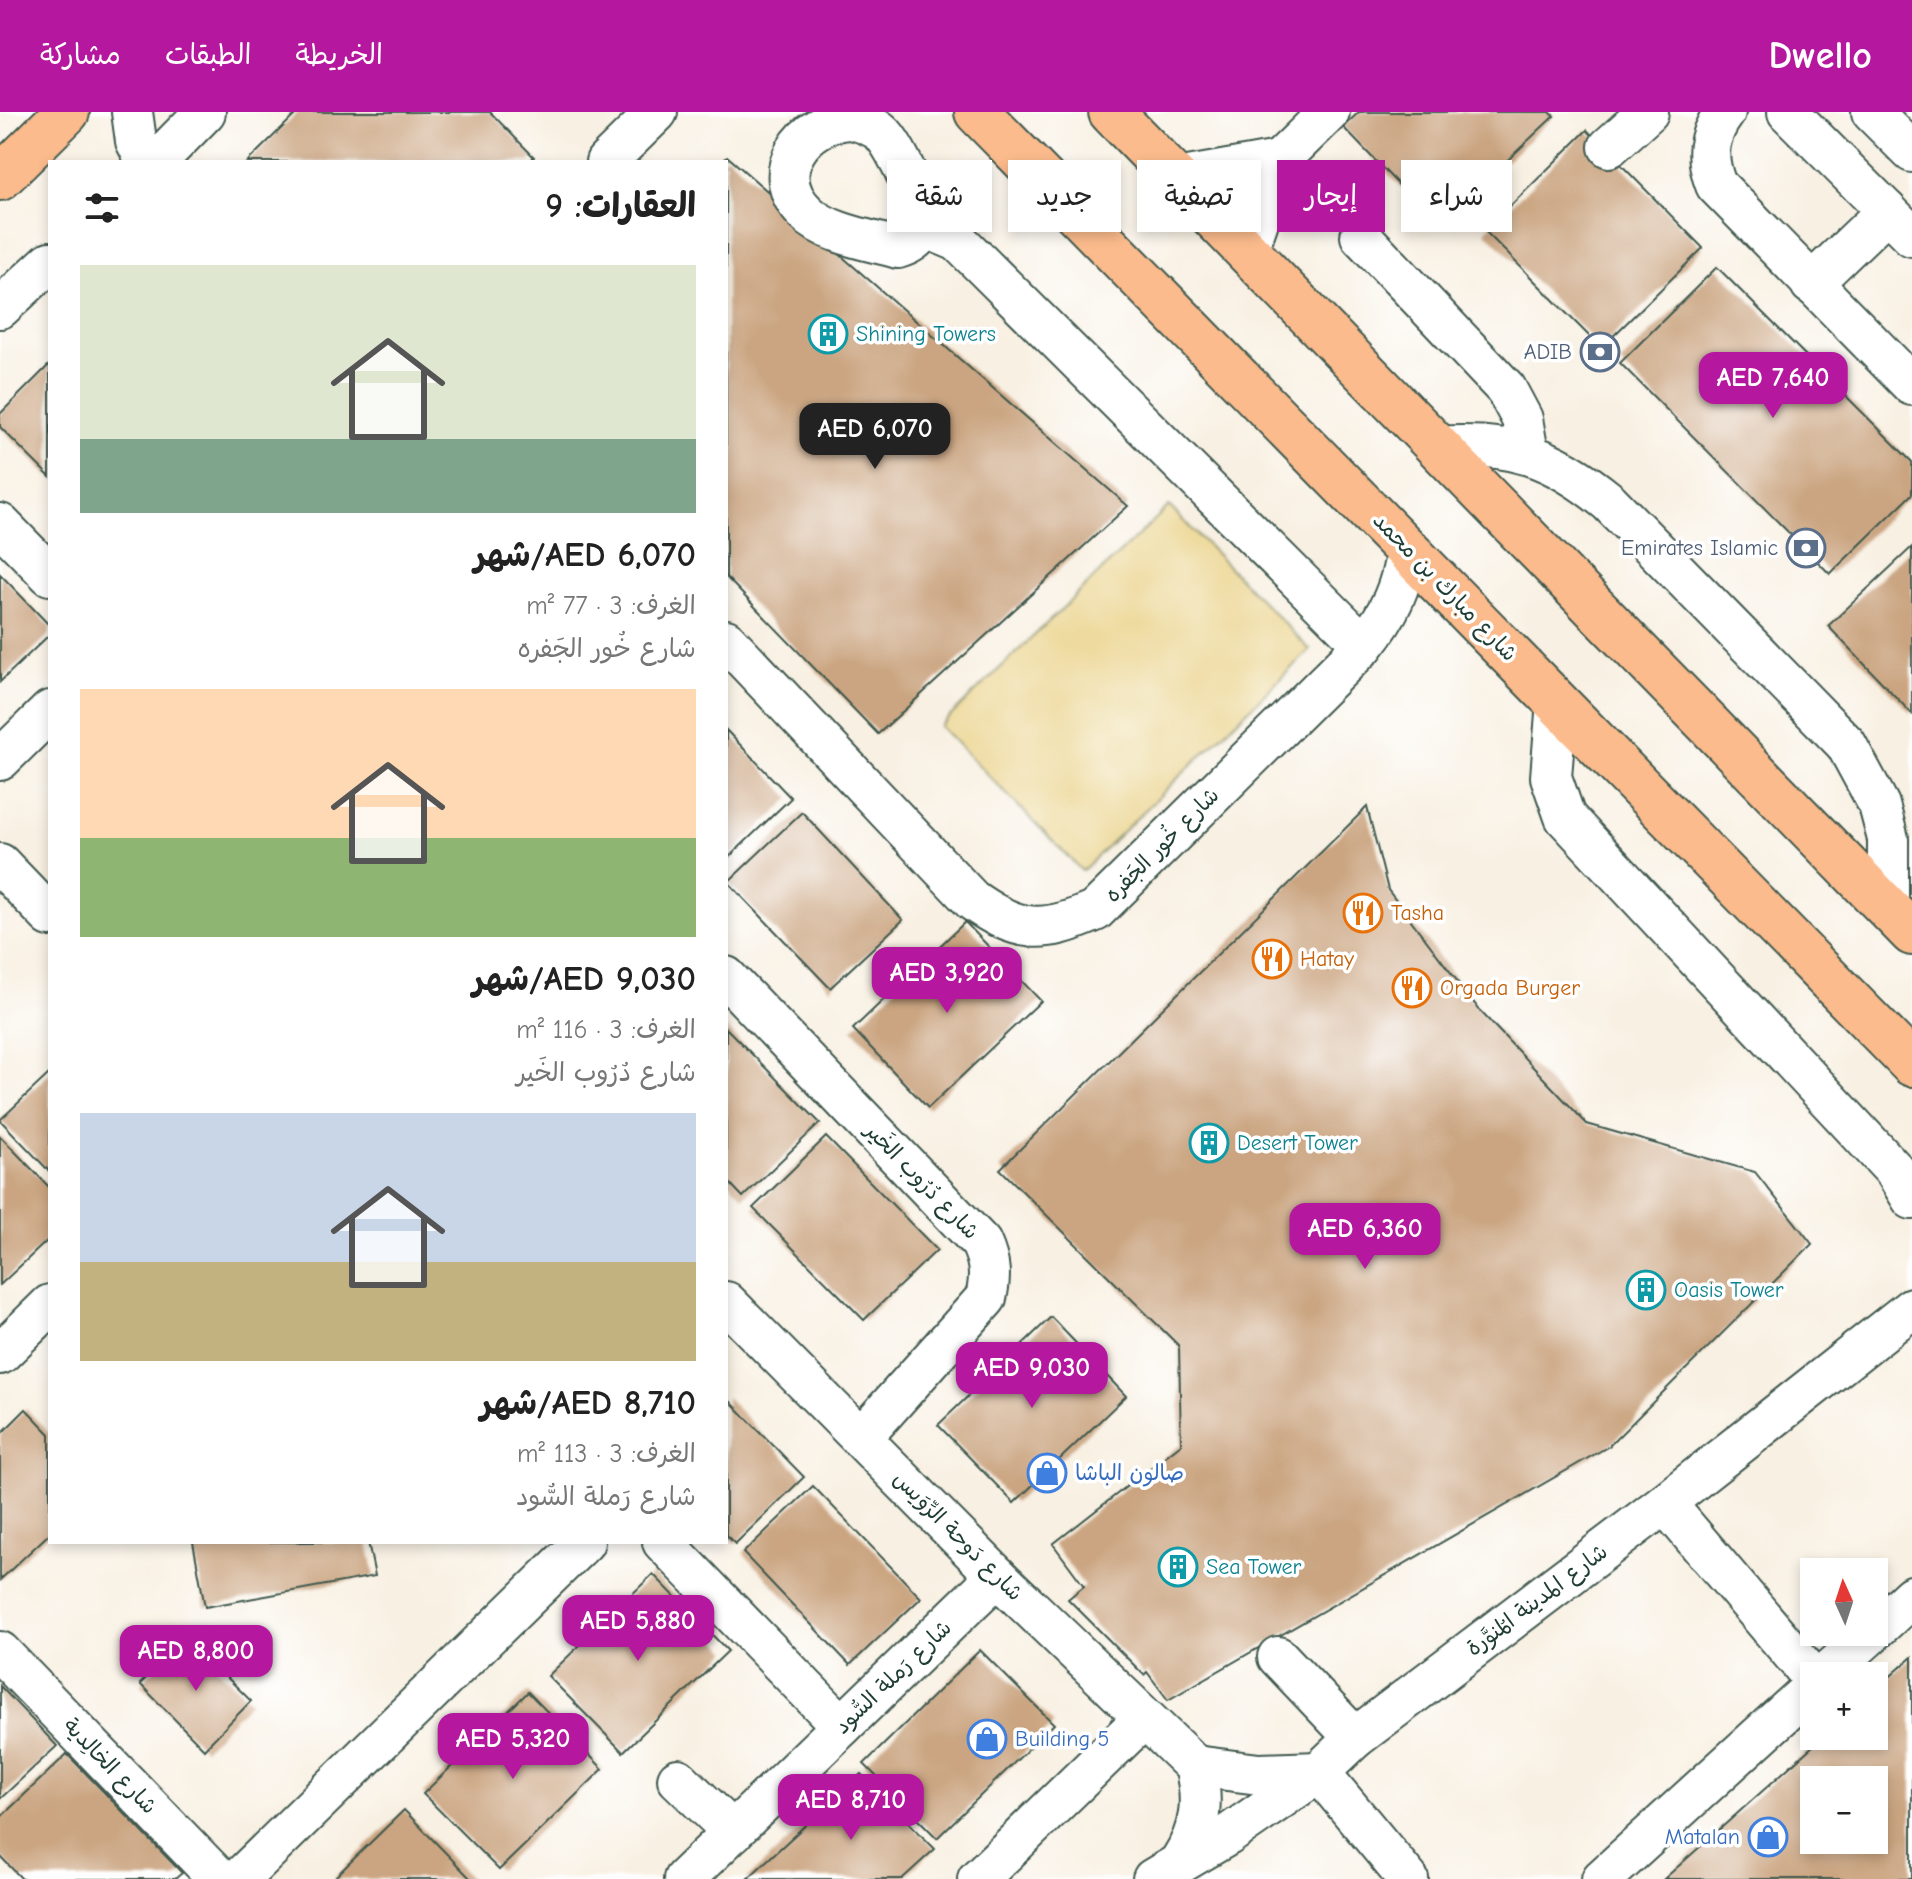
<!DOCTYPE html>
<html lang="ar">
<meta charset="utf-8">
<style>
body{margin:0;font-family:"Comic Neue","Playpen Sans Arabic",sans-serif;background:#f2f2f2;color:#222;direction:rtl;height:100vh;display:flex;flex-direction:column;font-size:30px;white-space:nowrap}
*{box-sizing:border-box;margin:0}
p{font-size:26px;color:#767676}
.icon{flex:none;width:44px;height:44px;fill:none;stroke:currentColor;stroke-width:2;stroke-linecap:round;stroke-linejoin:round}
.map{position:relative;flex:1;overflow:hidden;direction:ltr}
.sheet{position:absolute;left:48px;top:48px;width:680px;height:1384px;display:flex;flex-direction:column;background:#fff;border-radius:0px;box-shadow:0 4px 12px #0003;direction:rtl}
.sheet>*{flex:none}
.hud{position:absolute;left:752px;top:48px;width:760px;height:72px;direction:rtl;display:flex;gap:16px}
.needle{width:52px;rotate:357deg}
.fabs{position:absolute;left:1800px;top:1446px;display:grid;gap:16px}
.fabs a{display:grid;place-items:center;width:88px;height:88px;border-radius:0px;background:#fff;box-shadow:0 4px 12px #0003;font-size:40px}
.price{position:absolute;translate:-50% -68px;padding:0 18px;border-radius:16px;background:#b5179e;color:#fff;font-size:26px;line-height:52px;filter:drop-shadow(0 2px 4px #0008)}
.price::after{content:'';position:absolute;left:50%;top:48px;width:24px;height:18px;margin-left:-12px;background:inherit;clip-path:polygon(0 0,100% 0,50% 100%)}
.price.selected{background:#222;color:#fff}
ul{padding:0;list-style:none}
li{display:grid;align-content:center;gap:16px;height:424px;padding:0 32px}
li span{display:grid;place-items:center;height:248px;border-radius:0px;color:#555}
li>.icon{margin-inline-start:auto}
span .icon{width:144px;height:144px;fill:#fffc;stroke-width:1}
li b{font-size:34px}
h2{display:flex;justify-content:space-between;align-items:center;height:96px;padding:0 32px;font-size:34px}
.tag{padding:0 28px;border-radius:0px;background:#fff;box-shadow:0 4px 12px #0003;font-size:28px;line-height:72px}
.tag.selected{background:#b5179e;color:#fff}
header{display:flex;align-items:center;gap:48px;box-sizing:border-box;height:112px;padding:0 40px;background:#b5179e;color:#fff}
header strong{font-size:38px}
nav{display:flex;gap:44px;margin-inline-start:auto;font-size:28px}
.map>svg:first-child{display:block}
.sand{fill:#eeda9e;stroke:#868c69;stroke-width:2}
.building{fill:#cba581;fill-rule:evenodd}
.lines{fill:none;stroke-linecap:round;stroke-linejoin:round}
.minor-casing{stroke:#40584e;stroke-width:44}
.major-casing{stroke:#40584e;stroke-width:48}
.minor{stroke:#fff;stroke-width:40}
.major{stroke:#fbbb8c;stroke-width:44}
.labels{text-anchor:middle;dominant-baseline:central;stroke-width:7;stroke-linejoin:round;paint-order:stroke}
.culture-label{font-size:22px;fill:#0d838f;stroke:#fff;text-anchor:start}
.service-label{font-size:22px;fill:#4e5e75;stroke:#fff;text-anchor:end}
.street-label{font-size:22px;fill:#1f3d34;stroke:#fff}
.food-label{font-size:22px;fill:#c56008;stroke:#fff;text-anchor:start}
.shop-label{font-size:22px;fill:#366cbe;stroke:#fff;text-anchor:start}
</style>
<header>
<strong>Dwello</strong>
<nav><a>الخريطة</a><a>الطبقات</a><a>مشاركة</a></nav>
</header>
<div class="map">
<svg width="1912" height="1767" viewBox="0 0 1912 1767">
<rect width="100%" height="100%" fill="#fff"/>
<filter id="ink" filterUnits="userSpaceOnUse"><feTurbulence type="fractalNoise" baseFrequency=".0125" numOctaves="2"/><feDisplacementMap in="SourceGraphic" scale="16" xChannelSelector="R" yChannelSelector="G"/><feConvolveMatrix kernelMatrix="1 2 1 2 8 2 1 2 1" color-interpolation-filters="sRGB"/></filter>
<filter id="wash" filterUnits="userSpaceOnUse"><feTurbulence type="fractalNoise" baseFrequency=".006" numOctaves="4" result="noise"/><feDisplacementMap in="SourceGraphic" scale="32" xChannelSelector="R" yChannelSelector="G"/><feGaussianBlur stdDeviation="1.8" result="paint"/><feColorMatrix in="noise" values="0 0 0 0 0 0 0 0 0 0 0 0 0 0 0 0 0 1.4 0 .05"/><feComposite in="paint" operator="in"/></filter>
<g filter="url(#wash)">
<rect width="100%" height="100%" fill="#f8f0e2"/>
<polygon class="sand" points="1169,394 1310,538 1082,759 940,614"/>
<g id="blocks">
<g class="building">
<polygon points="298,0 490,0 534,45 529,50 247,50"/>
<polygon points="1359,0 1550,0 1554,4 1438,114 1343,15"/>
<polygon points="1587,18 1703,136 1601,236 1485,119"/>
<polygon points="727,44 1128,394 878,622 726,465 726,50 721,50"/>
<polygon points="1717,155 1912,350 1912,382 1830,462 1620,251"/>
<polygon points="50,252 50,365 0,315 0,302"/>
<polygon points="1912,435 1912,602 1828,514"/>
<polygon points="0,462 50,514 50,522 0,570"/>
<polygon points="726,618 791,686 726,748"/>
<polygon points="1367,695 1388,778 1481,900 1587,1012 1755,1060 1812,1132 1609,1334 1168,1588 1147,1560 1144,1563 1068,1487 1084,1474 1053,1432 1181,1332 1179,1234 1000,1057"/>
<polygon points="802,700 903,808 830,876 728,770"/>
<polygon points="965,810 1041,889 928,996 853,917"/>
<polygon points="726,916 820,1011 743,1085 726,1067"/>
<polygon points="50,961 50,1060 0,1008"/>
<polygon points="0,1024 50,1076 50,1126 0,1173"/>
<polygon points="826,1025 937,1138 864,1208 753,1096"/>
<polygon points="1051,1205 1126,1284 1014,1391 938,1313"/>
<polygon points="726,1285 804,1365 735,1432 726,1423"/>
<polygon points="26,1297 50,1322 50,1421 0,1468 0,1323"/>
<polygon points="813,1374 921,1486 850,1553 743,1441"/>
<polygon points="193,1430 368,1430 375,1464 205,1495"/>
<polygon points="653,1462 728,1539 623,1640 548,1564"/>
<polygon points="187,1526 251,1589 204,1637 140,1572"/>
<polygon points="980,1538 1054,1612 937,1726 864,1652"/>
<path d="M1912,1545V1767H1664L1824,1624H1874V1579ZM1814,1668H1874V1728H1814Z"/>
<polygon points="0,1574 57,1634 0,1687"/>
<polygon points="528,1580 603,1657 499,1758 423,1682"/>
<polygon points="67,1642 182,1761 175,1767 22,1767 0,1744 0,1706"/>
<polygon points="861,1662 935,1737 902,1767 747,1767"/>
<polygon points="404,1698 471,1767 333,1767"/>
</g>
</g>
</g>
<g filter="url(#ink)">
<use href="#blocks" fill-opacity="0" stroke="#40584e" stroke-width="2"/>
<g class="lines">
<defs>
<g id="minor">
<polyline points="132,0 136,29 147,50"/>
<path d="M1725,0C1707,24 1705,45 1716,73L1912,273"/>
<polyline points="1788,0 1912,124"/>
<polyline points="1872,0 1912,40"/>
<path d="M852,7C862,10 873,13 881,20C895,32 927,100 922,117C918,128 908,133 898,136C870,128 827,122 806,101C765,62 803,8 852,7Z"/>
<polyline points="1609,35 1648,0"/>
<polyline points="156,50 205,0"/>
<polyline points="606,50 657,0"/>
<polyline points="1177,67 1279,49"/>
<polyline points="921,118 934,119 958,129 1364,533"/>
<polyline points="1361,124 1506,277 1522,307 1528,341"/>
<polyline points="1247,141 1279,49 1329,0"/>
<polyline points="1811,172 1887,99"/>
<polyline points="0,196 50,150"/>
<path d="M1437,335C1511,330 1552,343 1609,390L1846,632L1879,693L1888,727V797"/>
<polyline points="0,412 50,463"/>
<path d="M726,528L972,788C1018,821 1044,822 1095,799L1364,533C1389,503 1402,475 1407,436"/>
<polyline points="1557,589 1551,665 1565,705 1895,1059 1912,1087"/>
<polyline points="0,648 50,599"/>
<polyline points="0,752 50,804"/>
<path d="M726,865L981,1131C990,1151 991,1164 986,1186L861,1326"/>
<path d="M726,1190L997,1464L1195,1654C1204,1689 1201,1717 1181,1748"/>
<polyline points="0,1242 50,1193"/>
<polyline points="1665,1391 1814,1567"/>
<polyline points="663,1430 842,1614"/>
<polyline points="1874,1519 1912,1484"/>
<polyline points="0,1540 219,1767"/>
<polyline points="1278,1545 1355,1626"/>
<polyline points="1824,1564 1873,1520"/>
<polyline points="1195,1654 1259,1662 1319,1660"/>
<polyline points="1319,1660 1408,1767"/>
<polyline points="678,1667 733,1720"/>
<polyline points="239,1767 584,1430"/>
<polyline points="684,1767 997,1464"/>
<polyline points="978,1767 1143,1607"/>
<polyline points="1153,1767 1228,1723 1319,1660 1355,1626 1665,1391 1912,1196"/>
<polyline points="1602,1767 1814,1574"/>
</g>
<g id="major">
<polyline points="977,0 1912,952"/>
<polyline points="1111,0 1912,821"/>
<polyline points="0,66 67,0"/>
</g>
</defs>
<use href="#minor" class="minor-casing"/>
<use href="#major" class="major-casing"/>
<use href="#minor" class="minor"/>
<use href="#major" class="major"/>
</g>
</g>
<defs>
<symbol id="building-ring" viewBox="-11 -11 22 22"><circle r="9.5" fill="#fff" stroke="#0f9aa8" stroke-width="1.5"/><path d="M-4-6H4V6H1V3H-1V6H-4ZM-2.5-4.3h1.7v1.8h-1.7ZM.8-4.3h1.7v1.8H.8ZM-2.5-1h1.7V.8h-1.7ZM.8-1h1.7V.8H.8Z" fill="#0f9aa8"/></symbol>
<symbol id="bank-ring" viewBox="-11 -11 22 22"><circle r="9.5" fill="#fff" stroke="#5c6f8a" stroke-width="1.5"/><path d="M-6-4H6V4H-6ZM0-2.3a2.3 2.3 0 1 0 0 4.6a2.3 2.3 0 1 0 0-4.6Z" fill="#5c6f8a"/></symbol>
<symbol id="restaurant-ring" viewBox="-11 -11 22 22"><circle r="9.5" fill="#fff" stroke="#e8710a" stroke-width="1.5"/><path d="M-5-6h1v4h1v-4h1v4h1v-4h1v5L-1.5 .5V6h-2V.5L-5-1ZM5-6V6H3V1.5H1.5Q1.5-4 5-6Z" fill="#e8710a"/></symbol>
<symbol id="shop-ring" viewBox="-11 -11 22 22"><circle r="9.5" fill="#fff" stroke="#3f7fe0" stroke-width="1.5"/><path d="M-5-2.5h2.3a2.7 3.5 0 0 1 5.4 0H5L5.5 6h-11ZM-1.5-2.5h3a1.5 2.3 0 0 0-3 0Z" fill="#3f7fe0"/></symbol>
</defs>
<g fill-rule="evenodd">
<use href="#building-ring" x="806" y="200" width="44" height="44"/>
<use href="#bank-ring" x="1578" y="218" width="44" height="44"/>
<use href="#bank-ring" x="1784" y="414" width="44" height="44"/>
<use href="#restaurant-ring" x="1341" y="779" width="44" height="44"/>
<use href="#restaurant-ring" x="1250" y="825" width="44" height="44"/>
<use href="#restaurant-ring" x="1390" y="854" width="44" height="44"/>
<use href="#building-ring" x="1187" y="1009" width="44" height="44"/>
<use href="#building-ring" x="1624" y="1156" width="44" height="44"/>
<use href="#shop-ring" x="1025" y="1339" width="44" height="44"/>
<use href="#building-ring" x="1156" y="1433" width="44" height="44"/>
<use href="#shop-ring" x="965" y="1605" width="44" height="44"/>
<use href="#shop-ring" x="1746" y="1703" width="44" height="44"/>
</g>
<g class="labels">
<g class="culture-label">
<text x="856" y="222">Shining Towers</text>
<text x="1237" y="1031">Desert Tower</text>
<text x="1674" y="1178">Oasis Tower</text>
<text x="1206" y="1455">Sea Tower</text>
</g>
<g class="service-label">
<text x="1572" y="240">ADIB</text>
<text x="1778" y="436">Emirates Islamic</text>
</g>
<g class="street-label">
<text transform="translate(1445 475) rotate(46)">شارع مبارك بن محمد</text>
<text transform="translate(1162 733) rotate(-45)">شارع خُور الجَفره</text>
<text transform="translate(922 1069) rotate(46)">شارع دُرُوب الخَير</text>
<text transform="translate(958 1424) rotate(45)">شارع دَوحة الرِّوَيس</text>
<text transform="translate(1537 1488) rotate(-37)">شارع المدينة المُنوَّرة</text>
<text transform="translate(893 1565) rotate(-44)">شارع رَملة السُّود</text>
<text transform="translate(110 1654) rotate(46)">شارع الخالِدية</text>
</g>
<g class="food-label">
<text x="1391" y="801">Tasha</text>
<text x="1300" y="847">Hatay</text>
<text x="1440" y="876">Orgada Burger</text>
</g>
<g class="shop-label">
<text x="1075" y="1361">صالون الباشا</text>
<text x="1015" y="1627">Building 5</text>
<text x="1740" y="1725" text-anchor="end">Matalan</text>
</g>
</g>
</svg>
<div class="fabs">
<a><svg class="needle" viewBox="-14 -14 28 28"><path d="M0-13l5 13h-10z" fill="#e53935"/><path d="M0 13l5-13h-10z" fill="#767676"/></svg></a>
<a>+</a>
<a>−</a>
</div>
<b class="price" style="left:1773px;top:308px">AED 7,640</b>
<b class="price selected" style="left:875px;top:359px">AED 6,070</b>
<b class="price" style="left:947px;top:903px">AED 3,920</b>
<b class="price" style="left:1365px;top:1159px">AED 6,360</b>
<b class="price" style="left:1032px;top:1298px">AED 9,030</b>
<b class="price" style="left:638px;top:1551px">AED 5,880</b>
<b class="price" style="left:196px;top:1581px">AED 8,800</b>
<b class="price" style="left:513px;top:1669px">AED 5,320</b>
<b class="price" style="left:851px;top:1730px">AED 8,710</b>
<div class="hud">
<a class="tag">شراء</a>
<a class="tag selected">إيجار</a>
<a class="tag">تصفية</a>
<a class="tag">جديد</a>
<a class="tag">شقة</a>
</div>
<section class="sheet">
<h2>العقارات: 9<svg class="icon" aria-label="filters" viewBox="0 0 24 24"><path d="M4 7h16M4 17h16"/><circle cx="9" cy="7" r="2"/><circle cx="15" cy="17" r="2"/></svg></h2>
<ul>
<li><span style="background:linear-gradient(#dfe7d0 70%,#7fa58c 0)"><svg class="icon" aria-label="home" viewBox="0 0 24 24"><path d="M3 11l9-7 9 7M6 9v11h12V9"/></svg></span><div><b>AED 6,070/شهر</b><p>الغرف: 3 · 77 m²</p><p>شارع خُور الجَفره</p></div></li>
<li><span style="background:linear-gradient(#ffd9b3 60%,#8fb573 0)"><svg class="icon" aria-label="home" viewBox="0 0 24 24"><path d="M3 11l9-7 9 7M6 9v11h12V9"/></svg></span><div><b>AED 9,030/شهر</b><p>الغرف: 3 · 116 m²</p><p>شارع دُرُوب الخَير</p></div></li>
<li><span style="background:linear-gradient(#c9d6e8 60%,#c2b280 0)"><svg class="icon" aria-label="home" viewBox="0 0 24 24"><path d="M3 11l9-7 9 7M6 9v11h12V9"/></svg></span><div><b>AED 8,710/شهر</b><p>الغرف: 3 · 113 m²</p><p>شارع رَملة السُّود</p></div></li>
</ul>
</section>
</div>
